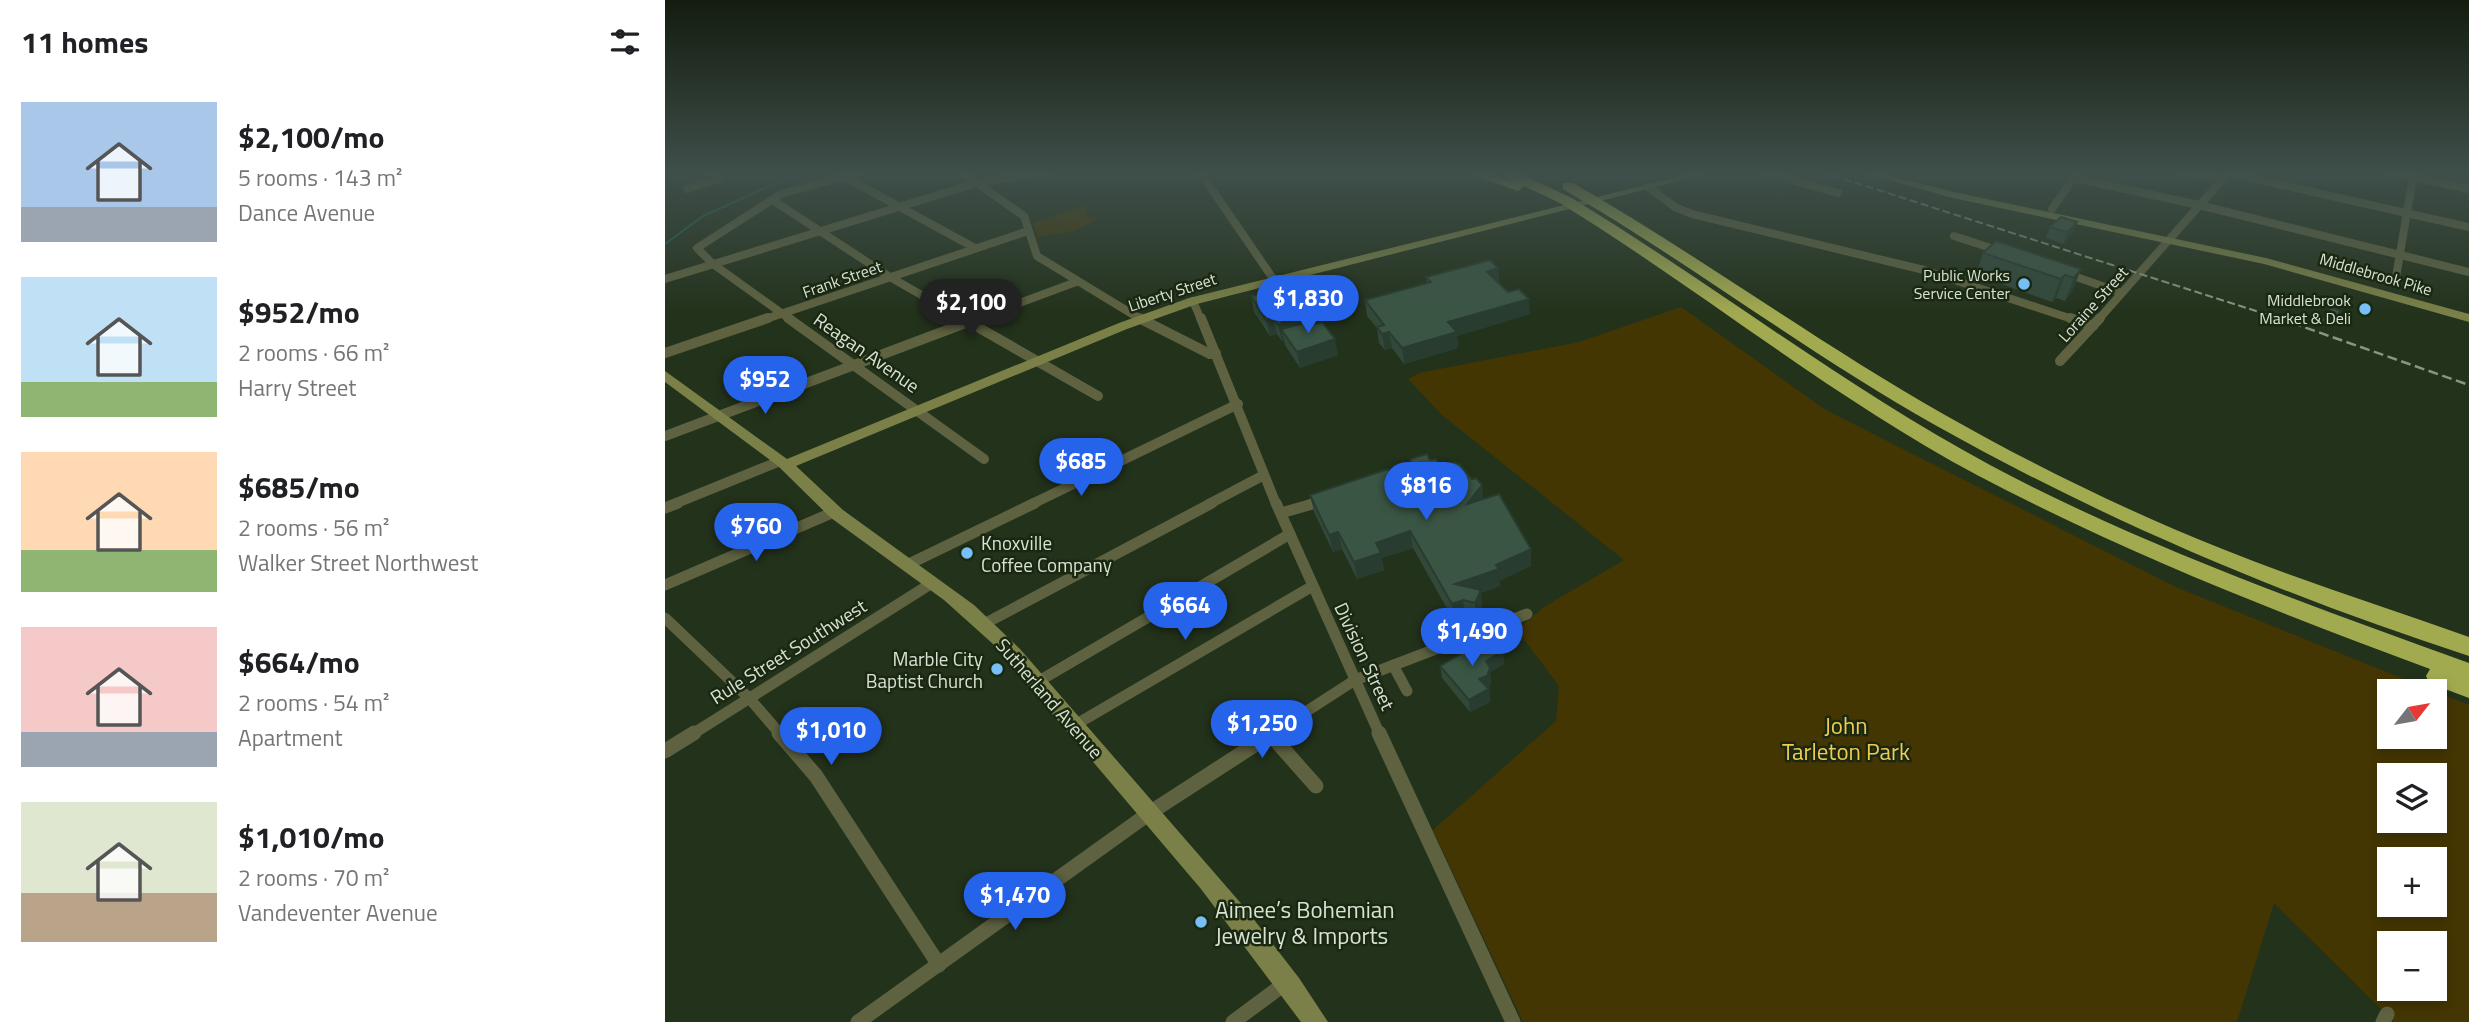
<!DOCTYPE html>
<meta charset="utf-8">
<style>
body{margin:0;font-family:"Titillium Web",sans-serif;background:#f6f6f6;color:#202124;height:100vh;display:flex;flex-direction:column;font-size:26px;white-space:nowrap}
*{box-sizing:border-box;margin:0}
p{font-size:23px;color:#757577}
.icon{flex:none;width:38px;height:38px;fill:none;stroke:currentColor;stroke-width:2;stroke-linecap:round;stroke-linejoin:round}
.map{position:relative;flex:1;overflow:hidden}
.side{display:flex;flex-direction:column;background:#fff;width:665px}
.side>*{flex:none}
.needle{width:46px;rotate:59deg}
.fabs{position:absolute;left:1712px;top:679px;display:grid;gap:14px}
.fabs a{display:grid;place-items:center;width:70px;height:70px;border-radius:0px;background:#fff;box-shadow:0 4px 10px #0003;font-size:35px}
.price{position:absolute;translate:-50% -60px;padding:0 16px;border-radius:24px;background:#2563eb;color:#fff;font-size:23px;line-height:46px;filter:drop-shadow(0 2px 4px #0008)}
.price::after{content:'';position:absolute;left:50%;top:42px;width:21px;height:16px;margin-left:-10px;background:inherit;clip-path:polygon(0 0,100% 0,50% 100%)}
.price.on{background:#222;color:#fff}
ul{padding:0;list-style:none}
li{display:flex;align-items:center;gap:21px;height:175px;padding:0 21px}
li span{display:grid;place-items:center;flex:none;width:196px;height:140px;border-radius:0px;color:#555}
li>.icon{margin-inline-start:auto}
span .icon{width:84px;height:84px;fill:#fffc;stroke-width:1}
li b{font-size:30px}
h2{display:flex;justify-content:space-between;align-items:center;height:84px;padding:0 21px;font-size:30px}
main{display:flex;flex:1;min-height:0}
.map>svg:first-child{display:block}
.green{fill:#443603;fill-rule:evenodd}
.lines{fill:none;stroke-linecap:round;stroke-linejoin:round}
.stream{stroke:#1f6154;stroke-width:2}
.street-far3{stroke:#5e6240;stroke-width:8}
.street-far2{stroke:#5e6240;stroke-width:10}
.street-far1{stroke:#5e6240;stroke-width:11}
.street{stroke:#5e6240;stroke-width:15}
.secondary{fill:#7a8047;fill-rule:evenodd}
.highway{fill:#a2aa50;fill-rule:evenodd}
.rail-far1{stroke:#899582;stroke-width:2;stroke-dasharray:8 3.5;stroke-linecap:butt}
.rail{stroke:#899582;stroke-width:2.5;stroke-dasharray:10 4.5;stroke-linecap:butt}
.wall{fill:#32493a}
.shaded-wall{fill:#293c30}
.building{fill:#3a5544;stroke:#293c30;stroke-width:2}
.poi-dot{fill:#76c0f7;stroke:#1a2812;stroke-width:2.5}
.labels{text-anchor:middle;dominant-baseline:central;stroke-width:5;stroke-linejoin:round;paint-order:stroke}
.far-street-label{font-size:16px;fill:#d8e2d3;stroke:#1a2812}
.far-poi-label{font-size:16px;fill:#d8e2d3;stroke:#1a2812;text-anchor:end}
.street-label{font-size:19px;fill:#d8e2d3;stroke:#1a2812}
.poi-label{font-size:19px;fill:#d8e2d3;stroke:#1a2812;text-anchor:start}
.near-park-label{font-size:23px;fill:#f1cc4f;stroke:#1a2812}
.near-poi-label{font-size:23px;fill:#d8e2d3;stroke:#1a2812;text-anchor:start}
</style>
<main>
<section class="side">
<h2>11 homes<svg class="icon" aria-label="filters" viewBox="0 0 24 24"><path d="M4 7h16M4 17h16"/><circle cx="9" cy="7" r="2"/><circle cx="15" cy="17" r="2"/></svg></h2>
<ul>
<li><span style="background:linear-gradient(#a9c7e8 75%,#9aa5b1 0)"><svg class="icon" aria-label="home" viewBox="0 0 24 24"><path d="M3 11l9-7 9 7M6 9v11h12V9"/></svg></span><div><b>$2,100/mo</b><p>5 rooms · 143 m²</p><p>Dance Avenue</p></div></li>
<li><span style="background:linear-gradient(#bfe0f5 75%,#8fb573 0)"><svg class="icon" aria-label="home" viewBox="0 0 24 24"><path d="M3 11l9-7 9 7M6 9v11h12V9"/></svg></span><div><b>$952/mo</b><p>2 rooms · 66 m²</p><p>Harry Street</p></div></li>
<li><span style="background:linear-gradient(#ffd9b3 70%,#8fb573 0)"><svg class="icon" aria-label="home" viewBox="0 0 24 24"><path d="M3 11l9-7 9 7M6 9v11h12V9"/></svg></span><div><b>$685/mo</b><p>2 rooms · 56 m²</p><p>Walker Street Northwest</p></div></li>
<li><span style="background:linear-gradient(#f6c9c9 75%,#9aa5b1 0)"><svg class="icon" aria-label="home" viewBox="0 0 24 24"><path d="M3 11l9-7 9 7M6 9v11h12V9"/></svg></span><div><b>$664/mo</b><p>2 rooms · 54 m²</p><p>Apartment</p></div></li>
<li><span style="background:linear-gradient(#dfe7d0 65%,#b9a48a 0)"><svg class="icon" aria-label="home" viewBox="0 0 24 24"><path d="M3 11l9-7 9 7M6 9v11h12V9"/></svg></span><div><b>$1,010/mo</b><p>2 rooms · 70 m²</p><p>Vandeventer Avenue</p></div></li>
</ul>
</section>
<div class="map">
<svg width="1804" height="1022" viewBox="0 0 1804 1022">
<rect width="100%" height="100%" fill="#23321b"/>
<g class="green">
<polygon points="425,204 420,213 422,218 429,216 431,220 408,231 373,237 368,223"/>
<path d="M1016,307L1161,410L1228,444L1513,588L1769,691H1724V737H1769V691L1804,705V1022H1729L1609,903L1572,1022H858L768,830L891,721L894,686L852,630L879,607L959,560L777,415L743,379L754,373L914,342ZM1724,775H1769V821H1724ZM1724,859H1769V905H1724ZM1724,943H1769V989H1724Z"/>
</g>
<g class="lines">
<polyline class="stream" points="0,244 38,216 136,172"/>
<g class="street-far3">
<polyline points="296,172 359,216 372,256 477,320"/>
<polyline points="535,172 609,280"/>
<polyline points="1099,172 1173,193"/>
<polyline points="1517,172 1557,180"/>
<polyline points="1723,172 1804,189"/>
<polyline points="1563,173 1804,227"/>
<polyline points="178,176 310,248"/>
<polyline points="1409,178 1534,205 1804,272"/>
<polyline points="983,187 1010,207 1027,214 1259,270 1410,320"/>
<polyline points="22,189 54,179 43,172"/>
<polyline points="109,201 225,277 300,320"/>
<polyline points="1387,209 1411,174"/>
<polyline points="1289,236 1335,251"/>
<polyline points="1400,273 1457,293"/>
<polyline points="1731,277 1748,177"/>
<polyline points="0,279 315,182 383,172"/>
<polyline points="528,301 536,320"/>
<polyline points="98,320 363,231"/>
<polyline points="126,320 48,264 32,248 116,194 195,172"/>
<polyline points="309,320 411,282"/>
<polyline points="1433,320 1564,172"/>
</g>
<g class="street-far2">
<polyline points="123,318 319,459"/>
<polyline points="297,318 433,396"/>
<polyline points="474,318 545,354 551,353"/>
<polyline points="536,318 611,504"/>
<polyline points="1405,318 1428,326"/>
<polyline points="0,353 103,318"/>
<polyline points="1395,361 1435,318"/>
<polyline points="0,436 314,318"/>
<polyline points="9,504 115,461"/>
<polyline points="367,504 573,404"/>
<polyline points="544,504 599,475"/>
<polyline points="645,504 660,500"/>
</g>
<g class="street-far1">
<polyline points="611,503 715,735"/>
<polyline points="0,508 13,503"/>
<polyline points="616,513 651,503"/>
<polyline points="244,564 370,503"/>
<polyline points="0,585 169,512"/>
<polyline points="0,618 84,698 116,735"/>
<polyline points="319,624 547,503"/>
<polyline points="728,665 742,691"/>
<polyline points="374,681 625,534"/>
<polyline points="410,725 646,587"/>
<polyline points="26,735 267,583"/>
<polyline points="605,735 690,680 862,614"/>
</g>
<g class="street">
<polyline points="114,733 151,776 274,965"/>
<polyline points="714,733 848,1022"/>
<polyline points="605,734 651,786"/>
<polyline points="0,751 29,733"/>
<polyline points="193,1022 486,812 608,733"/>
<polyline points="568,1022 622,982"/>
<polyline points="1718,1022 1722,1014"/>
</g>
<g class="secondary">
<polygon points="1033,172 1049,172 532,304 462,329 131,466 178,510 309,605 355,649 580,908 634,978 663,1022 636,1022 536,889 328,644 279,600 166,518 113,466 0,382 0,371 122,459 454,323 524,298"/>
<polygon points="1195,172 1211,172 1289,192 1601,258 1804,314 1804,322 1599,264 1288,198"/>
</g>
<g class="highway">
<path d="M799,172H818L849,182L833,172H850L905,197C1047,283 1178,386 1325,465C1477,546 1642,604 1804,663V698L1764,683L1761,676L1765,669C1611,612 1458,552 1312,475C1166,397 1036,290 895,203L859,186L853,191Z"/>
<path d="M898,183H908C1035,256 1153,343 1280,415C1370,466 1464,512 1560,550C1640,582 1723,608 1804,637V656C1619,596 1439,520 1270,425C1142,353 1025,263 898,189Z"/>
</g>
<polyline class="rail-far1" points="1157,172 1619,320"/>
<polyline class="rail" points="1613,318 1804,385"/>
</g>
<g class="wall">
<polygon points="1385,227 1408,233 1398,244 1381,238"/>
<polygon points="1318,253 1416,269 1407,292 1400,301 1391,298 1387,302 1311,275"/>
<polygon points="833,268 834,284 865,314 792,336 793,348 739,364 727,348 720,350 714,343 712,328 702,316 700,300 762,283 761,277"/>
<polygon points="586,296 637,324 673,355 635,368 620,345 619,340 617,341 612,334 605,336 589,312"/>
<polygon points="1660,315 1672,318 1665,326 1656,322"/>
<polygon points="745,459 765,460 817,485 818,499 866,566 834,581 835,586 816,593 817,607 811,620 800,617 789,621 748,548 717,558 719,570 692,579 677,549 668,552 649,512 645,495 743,503 755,499 753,490 748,487 744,481 742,464 745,462"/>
<polygon points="838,651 839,664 825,672 826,681 824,689 825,702 805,712 777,678 775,666"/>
</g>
<g class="shaded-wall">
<polygon points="1412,222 1408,233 1398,244 1402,232"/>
<polygon points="833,268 834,284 822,272"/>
<polygon points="1416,269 1407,292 1400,301 1409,278"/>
<polygon points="1400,275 1391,298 1387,302 1396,279"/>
<polygon points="864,299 865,314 792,336 793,348 739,364 737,348 783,322"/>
<polygon points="634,311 638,327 616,329 619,340 617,341 613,325"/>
<polygon points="608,318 612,334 605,336 601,320"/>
<polygon points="724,332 727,348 720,350 717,334"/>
<polygon points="670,339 673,355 635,368 632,352"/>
<polygon points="817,485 818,502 802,504"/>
<polygon points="745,531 748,548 717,558 719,570 692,579 689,562 711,543"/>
<polygon points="673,532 677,549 668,552 664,535"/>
<polygon points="866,549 866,566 834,581 835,586 816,593 817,607 811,620 810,603 790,584"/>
<polygon points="798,600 800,617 789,621 787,604"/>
<polygon points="838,651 839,664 825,672 826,681 824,689 814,679 821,661"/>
<polygon points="824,689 825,702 805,712 804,700"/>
</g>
<g class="building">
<polygon points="1396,217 1412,222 1402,232 1385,227"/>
<polygon points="1331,241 1416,269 1409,278 1400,275 1396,279 1318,253"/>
<polygon points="825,260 833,268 822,272 843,292 854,289 864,299 783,322 792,332 737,348 724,332 717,334 712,327 719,325 700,300 766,282 761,277"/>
<polygon points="618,288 634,311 613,325 608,318 601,320 586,296"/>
<polygon points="1667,307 1676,311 1670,318 1660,315"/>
<polygon points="647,321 650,324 657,322 670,339 632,352 616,329"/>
<polygon points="762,454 765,460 771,459 775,466 789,462 795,464 807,479 811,478 817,485 802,504 834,494 866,549 831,565 834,569 790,584 816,590 810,603 798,600 787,604 745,531 711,543 716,553 689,562 673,532 664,535 645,495 723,469 743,503 755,499 754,493 757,492 751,478 753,474 745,471 742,464 746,461 745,459"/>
<polygon points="827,636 838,651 821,661 825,668 822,676 814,679 824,689 804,700 775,666"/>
</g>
<linearGradient id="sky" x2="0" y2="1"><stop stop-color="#131c0f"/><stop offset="0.55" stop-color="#3f4f4a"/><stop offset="1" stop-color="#3f4f4a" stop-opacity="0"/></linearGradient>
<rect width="1804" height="315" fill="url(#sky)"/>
<g class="poi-dot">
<circle cx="1359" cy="284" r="7"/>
<circle cx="1700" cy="309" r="7"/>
<circle cx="302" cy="553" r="7"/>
<circle cx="332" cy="669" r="7"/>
<circle cx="536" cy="922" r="7"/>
</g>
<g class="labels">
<g class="far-street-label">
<text transform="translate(1711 274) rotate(16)">Middlebrook Pike</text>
<text transform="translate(177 279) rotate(-19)">Frank Street</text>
<text transform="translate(507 292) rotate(-18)">Liberty Street</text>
<text transform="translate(1428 304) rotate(-48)">Loraine Street</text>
</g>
<g class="far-poi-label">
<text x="1345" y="275">Public Works<tspan x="1345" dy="18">Service Center</tspan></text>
<text x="1686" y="300">Middlebrook<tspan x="1686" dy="18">Market &amp; Deli</tspan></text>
</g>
<g class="street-label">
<text transform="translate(202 352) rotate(35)">Reagan Avenue</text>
<text transform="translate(123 651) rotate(-32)">Rule Street Southwest</text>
<text transform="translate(700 656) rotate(65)">Division Street</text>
<text transform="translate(385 698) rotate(49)">Sutherland Avenue</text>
</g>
<g class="poi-label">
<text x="316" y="542">Knoxville<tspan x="316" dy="22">Coffee Company</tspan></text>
<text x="318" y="658" text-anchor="end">Marble City<tspan x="318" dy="22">Baptist Church</tspan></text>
</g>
<g class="near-park-label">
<text x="1181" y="725">John<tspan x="1181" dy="26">Tarleton Park</tspan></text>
</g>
<g class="near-poi-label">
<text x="550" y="909">Aimee’s Bohemian<tspan x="550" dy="26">Jewelry &amp; Imports</tspan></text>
</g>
</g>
</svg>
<div class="fabs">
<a><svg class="needle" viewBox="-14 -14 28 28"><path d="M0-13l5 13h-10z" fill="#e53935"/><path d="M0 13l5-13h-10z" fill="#757577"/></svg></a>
<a><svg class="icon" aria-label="layers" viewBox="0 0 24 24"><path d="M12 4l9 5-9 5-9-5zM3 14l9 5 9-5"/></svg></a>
<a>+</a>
<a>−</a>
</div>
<b class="price" style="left:643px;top:335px">$1,830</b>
<b class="price on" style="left:306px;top:339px">$2,100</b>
<b class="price" style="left:100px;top:416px">$952</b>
<b class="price" style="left:416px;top:498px">$685</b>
<b class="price" style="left:761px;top:522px">$816</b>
<b class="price" style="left:91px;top:563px">$760</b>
<b class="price" style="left:520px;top:642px">$664</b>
<b class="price" style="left:807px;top:668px">$1,490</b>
<b class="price" style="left:597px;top:760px">$1,250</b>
<b class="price" style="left:166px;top:767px">$1,010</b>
<b class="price" style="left:350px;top:932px">$1,470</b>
</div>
</main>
